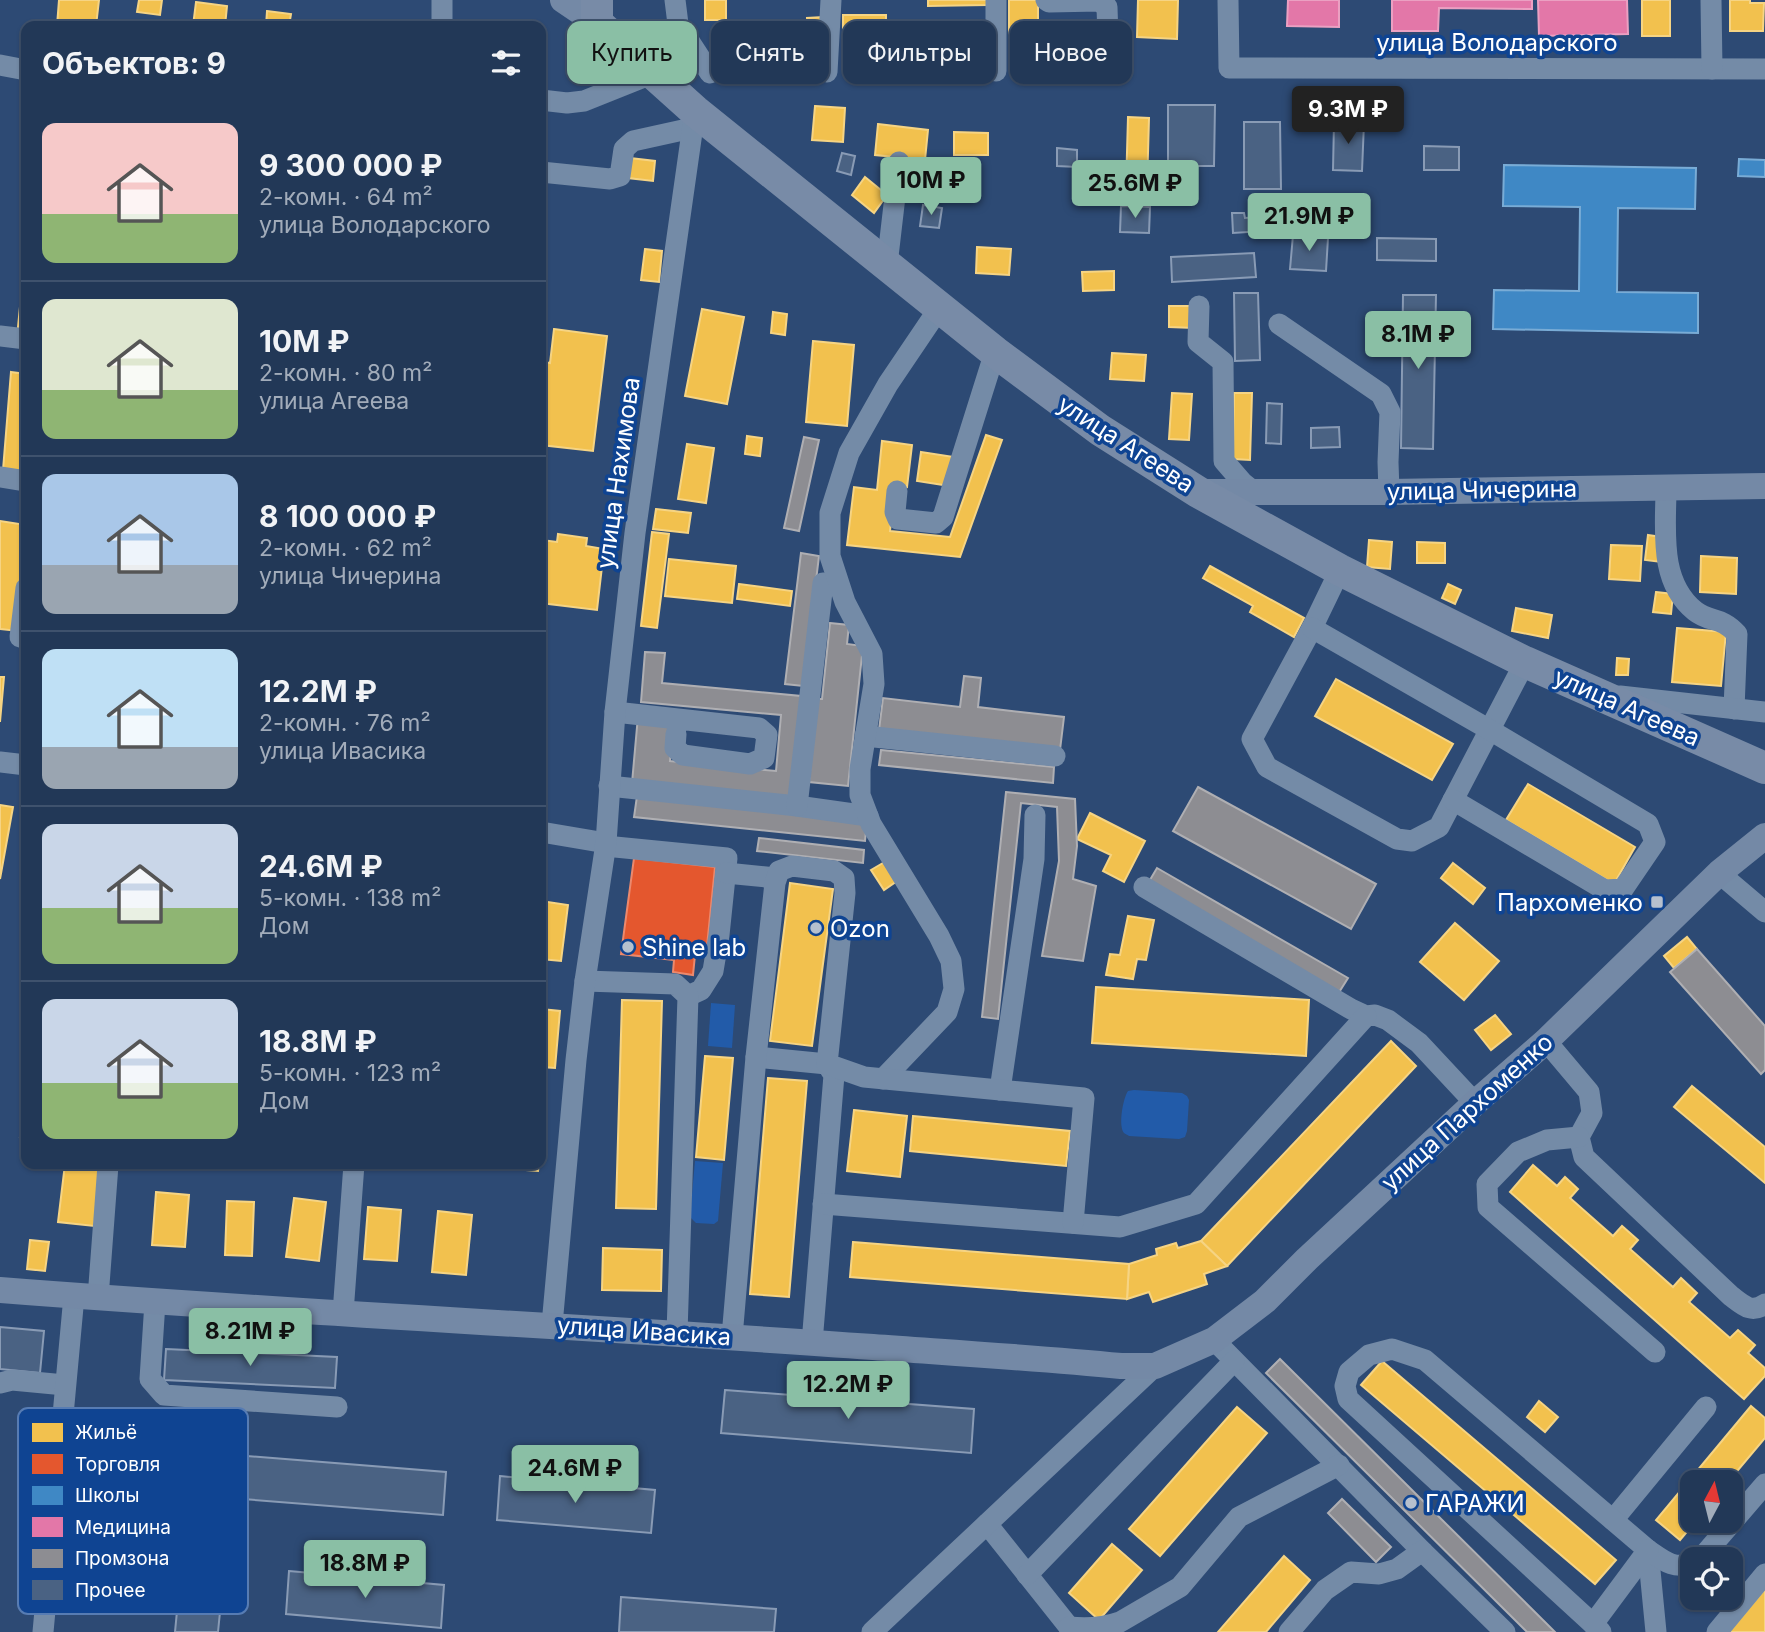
<!DOCTYPE html>
<html lang="ru">
<meta charset="utf-8">
<style>
body{margin:0;font-family:Inter,sans-serif;background:#2e4361;color:#f1f3f6;height:100vh;display:flex;flex-direction:column;font-size:26px;white-space:nowrap}
*{box-sizing:border-box;margin:0}
p{font-size:23px;color:#a2acba}
.icon{flex:none;width:38px;height:38px;fill:none;stroke:currentColor;stroke-width:2;stroke-linecap:round;stroke-linejoin:round}
.map{position:relative;flex:1;overflow:hidden}
.side{position:absolute;left:21px;top:21px;width:525px;height:1148px;display:flex;flex-direction:column;background:#223857;border-radius:14px;box-shadow:0 2px 5px #0004,0 0 0 2px #3f526d}
.side>*{flex:none}
.banner{position:absolute;left:567px;top:21px;width:665px;height:63px;display:flex;gap:14px}
.needle{width:46px;rotate:7deg}
.tools{position:absolute;left:1680px;top:1470px;display:grid;gap:14px}
.tools a{display:grid;place-items:center;width:63px;height:63px;border-radius:14px;background:#223857;box-shadow:0 2px 5px #0004,0 0 0 2px #3f526d;font-size:35px}
.price{position:absolute;translate:-50% -60px;padding:0 16px;border-radius:7px;background:#8abfa5;color:#111;font-size:23px;line-height:46px;filter:drop-shadow(0 2px 4px #0008)}
.price::after{content:'';position:absolute;left:50%;top:42px;width:21px;height:16px;margin-left:-10px;background:inherit;clip-path:polygon(0 0,100% 0,50% 100%)}
.price.on{background:#222;color:#fff}
ul{padding:0;list-style:none}
li{display:flex;align-items:center;gap:21px;height:175px;padding:0 21px}
li+li{border-top:2px solid #3f526d}
li span{display:grid;place-items:center;flex:none;width:196px;height:140px;border-radius:14px;color:#555}
li>.icon{margin-inline-start:auto}
span .icon{width:84px;height:84px;fill:#fffc;stroke-width:1}
li b{font-size:30px}
h2{display:flex;justify-content:space-between;align-items:center;height:84px;padding:0 21px;font-size:30px}
.tag{padding:0 24px;border-radius:14px;background:#223857;box-shadow:0 2px 5px #0004,0 0 0 2px #3f526d;font-size:24px;line-height:63px}
.tag.on{background:#8abfa5;color:#111}
.map>svg:first-child{display:block}
.green{fill:#225ba9}
.homes{fill:#f2c14e;stroke:#f6d483;stroke-width:2}
.shops{fill:#e4572e;stroke:#ec896d;stroke-width:2}
.schools{fill:#3f88c5;stroke:#79acd6;stroke-width:2}
.health{fill:#e377a8;stroke:#eba0c2;stroke-width:2}
.industry{fill:#8d8d92;stroke:#afafb3;stroke-width:2}
.building{fill:#4a6283;stroke:#899bb5;stroke-width:2}
.lines{fill:none;stroke-linecap:round;stroke-linejoin:round}
.minor{stroke:#748ba7;stroke-width:21}
.major{stroke:#7489a6;stroke-width:26}
.highway{stroke:#788ba7;stroke-width:32}
.poi-dot{fill:#b6c0ce;stroke:#0f4492;stroke-width:2.5}
.labels{text-anchor:middle;dominant-baseline:central;stroke-width:7;stroke-linejoin:round;paint-order:stroke}
.street-label{font-size:24px;fill:#fff;stroke:#0f4492}
.poi-label{font-size:24px;fill:#fff;stroke:#0f4492;text-anchor:start}
.key{fill:#0f4492;stroke:#577cb3;stroke-width:2}
.key-label{font-size:19px;fill:#fff}
</style>
<div class="map">
<svg width="1765" height="1632" viewBox="0 0 1765 1632">
<rect width="100%" height="100%" fill="#2d4a74"/>
<g class="green">
<polygon points="711,1003 735,1005 732,1048 708,1046"/>
<path d="M1134,1090L1182,1093L1187,1096L1189,1100L1187,1131L1185,1137L1179,1139L1129,1136C1128,1135 1125,1134 1124,1133C1118,1126 1123,1098 1128,1091Z"/>
<polygon points="695,1161 723,1163 718,1221 714,1224 696,1223 690,1217"/>
</g>
<g class="homes">
<polygon points="59,0 99,0 96,26 57,26"/>
<polygon points="139,0 162,0 160,15 137,12"/>
<rect x="705" y="0" width="21" height="20"/>
<polygon points="928,0 987,0 987,5 928,6"/>
<polygon points="1009,0 1038,0 1038,20 1100,20 1100,52 1009,52"/>
<polygon points="1138,0 1178,0 1177,39 1137,37"/>
<rect x="1642" y="0" width="28" height="36"/>
<polygon points="1730,0 1750,0 1750,3 1764,3 1763,31 1730,31"/>
<polygon points="196,2 227,6 225,26 193,26"/>
<polygon points="267,11 291,14 289,26 266,26"/>
<rect x="843" y="15" width="43" height="26"/>
<polygon points="823,17 824,34 808,35 807,18"/>
<polygon points="815,106 845,108 843,142 812,140"/>
<polygon points="1128,117 1149,118 1147,188 1126,188"/>
<polygon points="878,124 928,130 925,160 875,155"/>
<polygon points="954,132 988,133 988,155 954,155"/>
<polygon points="630,158 655,161 653,181 628,178"/>
<polygon points="865,177 887,195 874,213 852,195"/>
<polygon points="26,246 26,327 18,327"/>
<polygon points="977,247 1011,249 1009,275 976,273"/>
<polygon points="645,249 662,251 659,282 641,280"/>
<polygon points="1114,271 1114,290 1083,291 1082,272"/>
<polygon points="1169,306 1195,306 1194,328 1169,327"/>
<polygon points="702,309 744,317 727,404 685,396"/>
<polygon points="773,312 787,314 785,335 771,333"/>
<polygon points="554,329 607,336 593,451 541,445 545,412 541,411 541,392 544,362 550,363"/>
<polygon points="813,341 854,345 847,426 806,422"/>
<polygon points="1112,353 1146,355 1144,381 1110,379"/>
<polygon points="11,372 26,374 26,472 3,470"/>
<polygon points="1172,393 1192,394 1189,440 1169,439"/>
<polygon points="1234,393 1252,393 1250,460 1233,459"/>
<polygon points="986,435 1002,440 960,557 847,545 854,487 877,490 882,441 912,445 907,487 895,485 890,531 950,537"/>
<polygon points="747,436 762,438 760,456 745,454"/>
<polygon points="687,444 714,448 706,503 678,499"/>
<polygon points="921,452 954,457 950,486 917,481"/>
<polygon points="656,509 691,513 688,533 653,529"/>
<polygon points="0,521 26,525 26,566 18,631 0,629"/>
<polygon points="652,532 669,534 657,628 641,626"/>
<polygon points="558,534 587,538 586,546 604,549 597,610 541,603 541,540 557,542"/>
<polygon points="1648,535 1663,537 1661,562 1645,560"/>
<polygon points="1369,540 1392,542 1390,569 1367,567"/>
<polygon points="1417,542 1445,543 1445,563 1417,563"/>
<polygon points="1611,545 1642,546 1640,581 1609,579"/>
<polygon points="1701,556 1737,558 1736,594 1700,592"/>
<polygon points="669,559 736,566 732,603 665,596"/>
<polygon points="1210,566 1304,618 1294,637 1250,612 1253,606 1203,578"/>
<polygon points="739,584 792,591 790,606 737,599"/>
<polygon points="1448,584 1461,590 1455,604 1442,598"/>
<polygon points="1656,592 1673,594 1671,614 1653,612"/>
<polygon points="1516,608 1552,615 1548,638 1512,631"/>
<polygon points="1677,628 1726,632 1721,686 1672,682"/>
<polygon points="1617,658 1629,659 1628,675 1616,675"/>
<polygon points="0,677 4,677 0,722"/>
<polygon points="1336,679 1453,744 1432,780 1315,716"/>
<polygon points="1528,784 1635,847 1614,884 1506,820"/>
<polygon points="0,805 13,807 0,879"/>
<polygon points="1090,813 1145,841 1124,882 1103,871 1111,855 1077,839"/>
<polygon points="888,860 900,879 884,890 871,870"/>
<polygon points="1453,863 1485,888 1473,904 1441,878"/>
<polygon points="790,883 833,889 812,1046 770,1041"/>
<polygon points="541,901 568,905 561,961 541,959"/>
<polygon points="1128,916 1154,920 1146,960 1137,959 1133,979 1106,975 1110,954 1120,955"/>
<polygon points="1455,923 1499,961 1464,1000 1420,962"/>
<polygon points="1687,937 1697,949 1674,968 1664,956"/>
<polygon points="1096,987 1309,1000 1306,1056 1092,1043"/>
<polygon points="622,1000 662,1001 656,1209 616,1208"/>
<polygon points="541,1009 560,1011 555,1068 541,1067"/>
<polygon points="1495,1015 1511,1034 1491,1050 1475,1030"/>
<polygon points="1391,1041 1416,1066 1227,1266 1201,1241"/>
<polygon points="705,1056 733,1058 724,1160 696,1157"/>
<polygon points="768,1078 807,1081 789,1297 750,1294"/>
<polygon points="1692,1086 1765,1147 1765,1183 1674,1107"/>
<polygon points="854,1110 907,1116 900,1177 847,1171"/>
<polygon points="23,1112 26,1113 26,1137 20,1137"/>
<polygon points="913,1116 1070,1131 1066,1166 910,1151"/>
<polygon points="65,1164 102,1165 94,1226 58,1222"/>
<polygon points="513,1164 539,1164 538,1171 513,1169"/>
<polygon points="1533,1165 1557,1186 1565,1177 1578,1189 1570,1198 1613,1236 1622,1226 1638,1240 1630,1249 1673,1287 1681,1278 1697,1293 1689,1302 1730,1338 1738,1330 1755,1345 1748,1353 1765,1368 1765,1376 1744,1399 1510,1192"/>
<polygon points="156,1192 189,1195 185,1247 152,1245"/>
<polygon points="294,1198 326,1202 319,1261 286,1257"/>
<polygon points="227,1201 254,1202 252,1256 225,1255"/>
<polygon points="368,1207 401,1210 397,1261 364,1259"/>
<polygon points="438,1211 472,1215 466,1275 432,1272"/>
<polygon points="30,1240 49,1242 45,1271 27,1269"/>
<polygon points="1201,1241 1227,1266 1204,1274 1207,1284 1153,1302 1149,1292 1127,1299 1129,1264 1157,1255 1156,1249 1176,1243 1178,1248"/>
<polygon points="853,1242 1129,1264 1127,1299 850,1277"/>
<polygon points="603,1248 662,1250 661,1291 602,1290"/>
<polygon points="1382,1361 1616,1560 1595,1584 1361,1385"/>
<polygon points="1539,1401 1558,1417 1545,1432 1527,1417"/>
<polygon points="1751,1406 1765,1418 1765,1438 1728,1482 1692,1482 1692,1521 1696,1521 1680,1540 1656,1520"/>
<polygon points="1237,1407 1267,1433 1160,1556 1129,1529"/>
<polygon points="1112,1544 1142,1570 1099,1620 1069,1593"/>
<polygon points="1284,1556 1310,1580 1266,1632 1218,1632"/>
<polygon points="1765,1589 1765,1632 1729,1632"/>
</g>
<polygon class="shops" points="634,858 715,867 706,956 695,955 693,975 673,972 674,960 621,954"/>
<g class="schools">
<polygon points="1739,159 1765,160 1765,177 1738,176"/>
<polygon points="1504,165 1696,168 1695,209 1618,208 1617,292 1698,293 1698,333 1493,329 1494,290 1579,291 1580,207 1503,206"/>
</g>
<g class="health">
<polygon points="1288,0 1339,0 1339,27 1287,26"/>
<polygon points="1392,0 1532,0 1532,9 1439,8 1438,31 1392,31"/>
<polygon points="1538,0 1627,0 1628,34 1539,36"/>
</g>
<g class="industry">
<polygon points="804,437 819,440 799,531 784,528"/>
<polygon points="801,553 819,556 803,686 785,684"/>
<polygon points="830,623 849,625 847,644 863,646 848,786 809,782 817,699 822,699"/>
<polygon points="645,652 665,653 662,683 801,696 791,798 632,783 638,716 674,719 670,761 776,771 781,715 641,702"/>
<polygon points="964,676 981,678 978,707 1064,717 1060,750 879,730 883,698 960,707"/>
<polygon points="881,750 1054,767 1053,783 879,765"/>
<polygon points="1198,787 1376,884 1351,929 1173,831"/>
<polygon points="1006,792 1075,799 1077,846 1073,879 1096,886 1083,961 1042,956 1059,861 1057,807 1021,803 998,1019 982,1017"/>
<polygon points="637,796 867,820 865,841 634,817"/>
<polygon points="759,838 864,850 863,863 757,851"/>
<polygon points="1157,868 1348,978 1338,994 1147,885"/>
<polygon points="1697,949 1765,1026 1765,1070 1761,1074 1670,972"/>
<polygon points="1280,1359 1555,1632 1527,1632 1266,1373"/>
<polygon points="1342,1499 1391,1547 1376,1562 1328,1513"/>
</g>
<g class="building">
<polygon points="1168,105 1215,105 1214,166 1168,166"/>
<polygon points="1244,122 1280,122 1281,189 1244,189"/>
<polygon points="1334,122 1364,123 1362,171 1333,170"/>
<polygon points="1424,146 1459,147 1459,170 1424,170"/>
<polygon points="1057,148 1077,150 1077,167 1057,166"/>
<polygon points="842,153 855,156 851,175 837,171"/>
<polygon points="923,205 942,208 939,228 920,226"/>
<polygon points="1121,206 1150,207 1149,233 1120,232"/>
<polygon points="1232,213 1244,213 1245,218 1277,216 1278,230 1233,233"/>
<polygon points="1293,235 1328,238 1326,271 1290,269"/>
<polygon points="1377,238 1436,239 1436,261 1377,260"/>
<polygon points="1254,253 1256,277 1172,282 1171,257"/>
<polygon points="1234,293 1258,293 1260,360 1235,361"/>
<polygon points="1403,295 1436,295 1433,449 1401,448"/>
<polygon points="1267,403 1282,404 1281,444 1266,443"/>
<polygon points="1339,427 1340,447 1311,448 1311,428"/>
<polygon points="0,1327 44,1331 40,1373 0,1369"/>
<polygon points="166,1349 337,1357 335,1388 164,1380"/>
<polygon points="725,1390 974,1409 971,1453 721,1433"/>
<polygon points="222,1454 446,1472 443,1515 218,1497"/>
<polygon points="500,1476 655,1490 651,1533 497,1520"/>
<polygon points="186,1517 229,1522 218,1632 175,1632"/>
<polygon points="289,1571 444,1585 441,1628 286,1614"/>
<polygon points="621,1597 776,1609 774,1632 619,1632"/>
</g>
<g class="lines">
<g class="minor">
<polyline points="675,0 678,24 710,73"/>
<polyline points="996,0 996,71"/>
<polyline points="1046,0 1049,2 1099,1 1107,7 1109,69"/>
<polyline points="1228,0 1229,68 1765,69"/>
<polyline points="1711,0 1712,69"/>
<polyline points="442,26 442,0"/>
<polyline points="0,65 26,70"/>
<polyline points="827,72 831,0"/>
<polyline points="541,100 567,103 584,101 654,73"/>
<polyline points="541,172 610,179 620,176 624,149 633,141 692,128"/>
<polyline points="887,265 899,162"/>
<polyline points="1199,306 1198,342 1223,362 1224,461 1243,483 1253,491"/>
<polyline points="1279,324 1381,394 1390,412 1388,462 1389,492"/>
<polyline points="0,336 26,339"/>
<polyline points="0,477 26,481"/>
<path d="M1666,487C1666,529 1658,581 1695,611C1710,623 1721,616 1737,634L1734,709"/>
<polyline points="897,491 895,512 898,519 936,523 943,517 995,352"/>
<polyline points="1340,570 1312,628 1252,739 1267,767 1397,839 1412,841 1439,827 1525,662"/>
<polyline points="1312,628 1490,730 1648,824 1655,842 1623,889 1605,890 1453,800"/>
<polyline points="20,637 26,588"/>
<polyline points="1620,696 1765,712"/>
<polyline points="615,712 759,728 767,735 764,758 750,764 683,755 675,748 676,734"/>
<polyline points="865,736 1055,756"/>
<polyline points="0,762 26,765"/>
<polyline points="609,786 797,806 868,816"/>
<polyline points="797,806 823,583"/>
<polyline points="541,832 606,843"/>
<polyline points="605,846 727,858 719,935 713,971 701,990 688,996"/>
<polyline points="726,873 776,878"/>
<polyline points="1719,873 1765,912"/>
<polyline points="1144,887 1351,1009 1366,1016 1375,1015 1388,1020 1419,1043 1475,1103"/>
<polyline points="585,981 675,984 688,996 677,1333"/>
<path d="M1546,1041L1589,1092L1592,1113L1579,1137L1584,1157L1731,1296C1743,1305 1751,1314 1765,1304"/>
<polyline points="756,1057 827,1064 834,1075 812,1343"/>
<polyline points="883,1079 947,1012 954,989 951,961 939,936 871,824 860,795 860,769 874,684 872,654 845,602 830,556 830,513 849,453 888,384 940,307"/>
<polyline points="1000,1090 1034,859 1035,815"/>
<polyline points="1579,1137 1547,1140 1518,1152 1487,1184 1488,1207 1655,1352"/>
<polyline points="823,1204 1120,1227 1196,1204 1366,1016"/>
<polyline points="98,1298 108,1165"/>
<polyline points="155,1302 150,1379 164,1395 337,1407"/>
<polyline points="343,1313 354,1164"/>
<polyline points="552,1325 576,1060 585,981 606,843 615,712 635,533 695,111"/>
<polyline points="732,1337 756,1057 775,883 779,871 792,866 834,871 844,878 845,893 827,1064 864,1077 1084,1098 1073,1223"/>
<polyline points="1214,1340 1422,1551 1505,1632"/>
<polyline points="0,1383 12,1380 65,1385"/>
<polyline points="1613,1520 1706,1407"/>
<polyline points="987,1524 1069,1627 1070,1632"/>
<polyline points="1648,1550 1656,1632"/>
<polyline points="1698,1559 1703,1556 1765,1484"/>
<polyline points="1027,1575 1234,1361"/>
<path d="M1593,1624L1348,1399L1345,1386L1349,1372L1369,1355L1392,1349L1425,1360L1648,1550C1663,1560 1673,1570 1692,1563"/>
<path d="M1069,1627C1087,1629 1103,1628 1120,1622L1180,1587L1239,1517L1339,1465"/>
<polyline points="43,1632 74,1296"/>
<polyline points="872,1632 1155,1366"/>
<polyline points="1289,1632 1325,1590 1351,1572 1379,1574 1397,1569 1422,1551"/>
<polyline points="1601,1632 1593,1624 1648,1550"/>
<polyline points="1717,1632 1765,1574"/>
</g>
<g class="major">
<polyline points="563,0 597,23"/>
<polyline points="1198,492 1389,492 1765,486"/>
<path d="M0,1290C291,1313 582,1326 873,1347C956,1353 1038,1358 1121,1366H1155L1214,1340L1265,1301L1307,1259L1475,1103L1546,1041L1719,873L1765,836"/>
</g>
<polyline class="highway" points="597,0 597,23 695,111 995,352 1100,430 1198,492 1340,570 1525,662 1765,768"/>
</g>
<g class="poi-dot">
<rect x="1650" y="895" width="14" height="14" rx="3.5"/>
<circle cx="816" cy="928" r="7"/>
<circle cx="628" cy="947" r="7"/>
<circle cx="1411" cy="1503" r="7"/>
</g>
<g class="labels">
<g class="street-label">
<text x="1497" y="42">улица Володарского</text>
<text transform="translate(1126 444) rotate(33)">улица Агеева</text>
<text transform="translate(618 473) rotate(-82)">улица Нахимова</text>
<text transform="translate(1482 490) rotate(-1)">улица Чичерина</text>
<text transform="translate(1627 707) rotate(24)">улица Агеева</text>
<text transform="translate(1467 1112) rotate(-42)">улица Пархоменко</text>
<text transform="translate(644 1331) rotate(4)">улица Ивасика</text>
</g>
<g class="poi-label">
<text x="1643" y="902" text-anchor="end">Пархоменко</text>
<text x="830" y="928">Ozon</text>
<text x="642" y="947">Shine lab</text>
<text x="1425" y="1503">ГАРАЖИ</text>
</g>
</g>
<rect x="18" y="1408" width="230" height="206" rx="10" class="key"/>
<rect x="32" y="1423" width="31" height="19" fill="#f2c14e"/>
<rect x="32" y="1454" width="31" height="20" fill="#e4572e"/>
<rect x="32" y="1486" width="31" height="19" fill="#3f88c5"/>
<rect x="32" y="1517" width="31" height="20" fill="#e377a8"/>
<rect x="32" y="1549" width="31" height="19" fill="#8d8d92"/>
<rect x="32" y="1580" width="31" height="20" fill="#4a6283"/>
<g class="key-label">
<text x="75" y="1439">Жильё</text>
<text x="75" y="1471">Торговля</text>
<text x="75" y="1502">Школы</text>
<text x="75" y="1534">Медицина</text>
<text x="75" y="1565">Промзона</text>
<text x="75" y="1597">Прочее</text>
</g>
</svg>
<div class="tools">
<a><svg class="needle" viewBox="-14 -14 28 28"><path d="M0-13l5 13h-10z" fill="#e53935"/><path d="M0 13l5-13h-10z" fill="#a2acba"/></svg></a>
<a><svg class="icon" aria-label="locate" viewBox="0 0 24 24"><circle cx="12" cy="12" r="6"/><path d="M12 2v4M12 18v4M2 12h4M18 12h4"/></svg></a>
</div>
<b class="price on" style="left:1348px;top:146px">9.3M ₽</b>
<b class="price" style="left:931px;top:217px">10M ₽</b>
<b class="price" style="left:1135px;top:220px">25.6M ₽</b>
<b class="price" style="left:1309px;top:253px">21.9M ₽</b>
<b class="price" style="left:1418px;top:371px">8.1M ₽</b>
<b class="price" style="left:250px;top:1368px">8.21M ₽</b>
<b class="price" style="left:848px;top:1421px">12.2M ₽</b>
<b class="price" style="left:575px;top:1505px">24.6M ₽</b>
<b class="price" style="left:365px;top:1600px">18.8M ₽</b>
<div class="banner">
<a class="tag on">Купить</a>
<a class="tag">Снять</a>
<a class="tag">Фильтры</a>
<a class="tag">Новое</a>
</div>
<section class="side">
<h2>Объектов: 9<svg class="icon" aria-label="filters" viewBox="0 0 24 24"><path d="M4 7h16M4 17h16"/><circle cx="9" cy="7" r="2"/><circle cx="15" cy="17" r="2"/></svg></h2>
<ul>
<li><span style="background:linear-gradient(#f6c9c9 65%,#8fb573 0)"><svg class="icon" aria-label="home" viewBox="0 0 24 24"><path d="M3 11l9-7 9 7M6 9v11h12V9"/></svg></span><div><b>9 300 000 ₽</b><p>2-комн. · 64 m²</p><p>улица Володарского</p></div></li>
<li><span style="background:linear-gradient(#dfe7d0 65%,#8fb573 0)"><svg class="icon" aria-label="home" viewBox="0 0 24 24"><path d="M3 11l9-7 9 7M6 9v11h12V9"/></svg></span><div><b>10M ₽</b><p>2-комн. · 80 m²</p><p>улица Агеева</p></div></li>
<li><span style="background:linear-gradient(#a9c7e8 65%,#9aa5b1 0)"><svg class="icon" aria-label="home" viewBox="0 0 24 24"><path d="M3 11l9-7 9 7M6 9v11h12V9"/></svg></span><div><b>8 100 000 ₽</b><p>2-комн. · 62 m²</p><p>улица Чичерина</p></div></li>
<li><span style="background:linear-gradient(#bfe0f5 70%,#9aa5b1 0)"><svg class="icon" aria-label="home" viewBox="0 0 24 24"><path d="M3 11l9-7 9 7M6 9v11h12V9"/></svg></span><div><b>12.2M ₽</b><p>2-комн. · 76 m²</p><p>улица Ивасика</p></div></li>
<li><span style="background:linear-gradient(#c9d6e8 60%,#8fb573 0)"><svg class="icon" aria-label="home" viewBox="0 0 24 24"><path d="M3 11l9-7 9 7M6 9v11h12V9"/></svg></span><div><b>24.6M ₽</b><p>5-комн. · 138 m²</p><p>Дом</p></div></li>
<li><span style="background:linear-gradient(#c9d6e8 60%,#8fb573 0)"><svg class="icon" aria-label="home" viewBox="0 0 24 24"><path d="M3 11l9-7 9 7M6 9v11h12V9"/></svg></span><div><b>18.8M ₽</b><p>5-комн. · 123 m²</p><p>Дом</p></div></li>
</ul>
</section>
</div>
